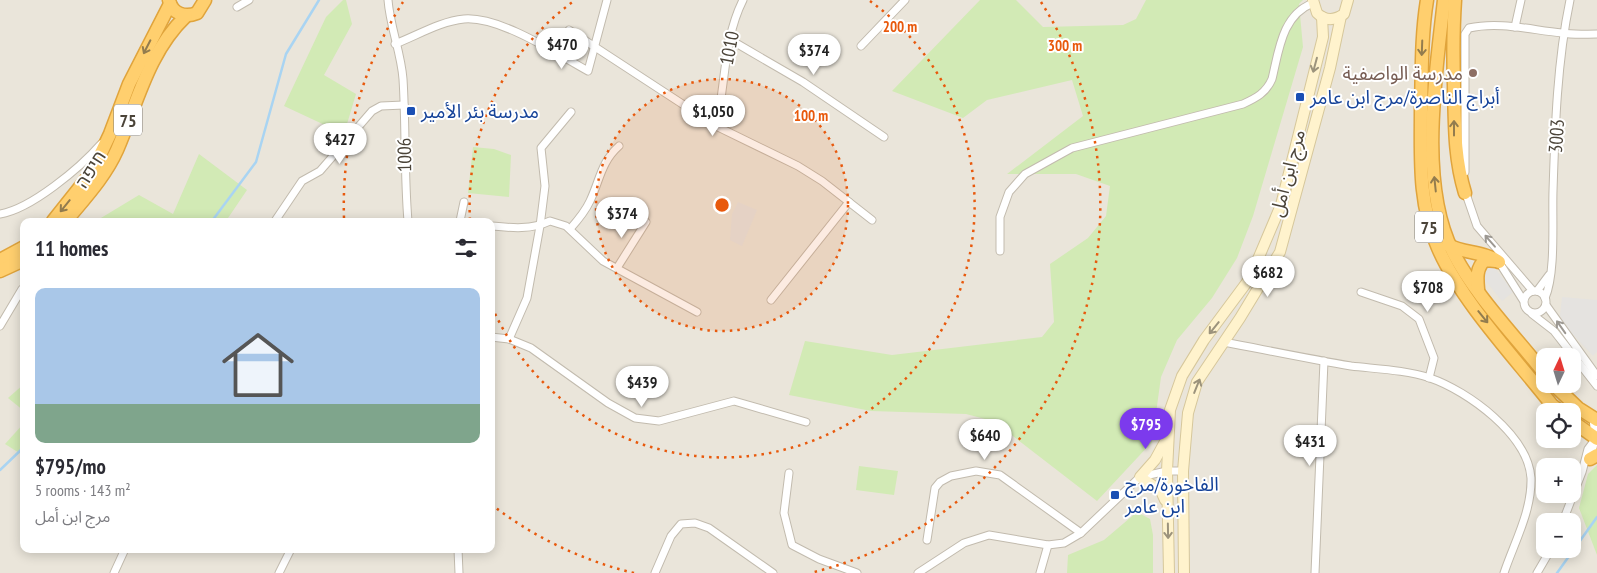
<!DOCTYPE html>
<meta charset="utf-8">
<style>
body{margin:0;font-family:"PT Sans Narrow","Noto Sans Arabic",Heebo,sans-serif;background:#f2f2f3;color:#2b2b33;height:100vh;display:flex;flex-direction:column;font-size:19px;white-space:nowrap}
*{box-sizing:border-box;margin:0}
p{font-size:16px;color:#7c7c81}
.icon{flex:none;width:28px;height:28px;fill:none;stroke:currentColor;stroke-width:2;stroke-linecap:round;stroke-linejoin:round}
.map{position:relative;flex:1;overflow:hidden}
.sheet{position:absolute;left:20px;top:218px;width:475px;height:335px;display:flex;flex-direction:column;background:#fff;border-radius:10px;box-shadow:0 2px 12px #0003}
.sheet>*{flex:none}
.needle{width:32px;rotate:4deg}
.buttons{position:absolute;left:1536px;top:348px;display:grid;gap:10px}
.buttons a{display:grid;place-items:center;width:45px;height:45px;border-radius:10px;background:#fff;box-shadow:0 2px 12px #0003;font-size:25px}
.price{position:absolute;translate:-50% -42px;padding:0 11px;border-radius:18px;background:#fff;color:#222;font-size:16px;line-height:32px;filter:drop-shadow(0 1px 2px #0008)}
.price::after{content:'';position:absolute;left:50%;top:30px;width:15px;height:11px;margin-left:-8px;background:inherit;clip-path:polygon(0 0,100% 0,50% 100%)}
.price.current{background:#7c3aed;color:#fff}
ul{padding:0;list-style:none}
li{display:grid;align-content:center;gap:10px;height:265px;padding:0 15px}
li+li{border-top:1px solid #e1e1e2}
li span{display:grid;place-items:center;height:155px;border-radius:10px;color:#555}
li>.icon{margin-inline-start:auto}
span .icon{width:90px;height:90px;fill:#fffc;stroke-width:1}
li b{font-size:21px}
h2{display:flex;justify-content:space-between;align-items:center;height:60px;padding:0 15px;font-size:21px}
.map>svg:first-child{display:block}
.residential{fill:#eae5da;fill-rule:evenodd}
.green{fill:#d2eab5}
.parking{fill:#e5e3e0}
.lines{fill:none;stroke-linecap:round;stroke-linejoin:round}
.stream{stroke:#a9d4f2;stroke-width:2.5}
.street-casing{stroke:#c2bbae;stroke-width:9}
.secondary-casing{stroke:#d6c79b;stroke-width:12}
.highway-casing{stroke:#e0a43c;stroke-width:15}
.street{stroke:#fff;stroke-width:7}
.secondary{stroke:#fff3cd;stroke-width:10}
.highway{stroke:#ffcf6e;stroke-width:12}
.oneway{stroke:#937c4e}
.oneway2{stroke:#9c937c}
.oneway3{stroke:#9c9892}
.ring{fill:none;stroke:#e8590c;stroke-width:2.5;stroke-dasharray:2.5 5}
.education-dot{fill:#8d6e63;stroke:#fff;stroke-width:2}
.transit-dot{fill:#1a4fb4;stroke:#fff;stroke-width:2}
.labels{text-anchor:middle;dominant-baseline:central;stroke-width:4;stroke-linejoin:round;paint-order:stroke}
.shield{fill:#fff;stroke:#817c74;stroke-width:1}
.shield-label{font-size:18px;font-weight:bold;fill:#4b4439}
.street-label{font-size:19px;fill:#4b4439;stroke:#fff}
.education-label{font-size:19px;fill:#785e54;stroke:#fff;text-anchor:end}
.transit-label{font-size:19px;fill:#164399;stroke:#fff;text-anchor:start}
.centre{fill:#e8590c;stroke:#fff;stroke-width:2.5}
.ring-label{font-size:15px;text-anchor:middle;font-weight:bold;fill:#e8590c;stroke:#fff;stroke-width:4;stroke-linejoin:round;paint-order:stroke}
</style>
<div class="map">
<svg width="1597" height="573" viewBox="0 0 1597 573">
<rect width="100%" height="100%" fill="#f6f3ec"/>
<path class="residential" d="M0,0H1597V573H0ZM24,221H491V549H24ZM1545,356H1572V384H1545ZM1545,411H1572V439H1545ZM1545,466H1572V494H1545ZM1545,521H1572V549H1545Z"/>
<g class="green">
<polygon points="343,0 346,0 352,24 324,75 356,94 344,134 284,106 326,17"/>
<polygon points="980,0 1016,0 1043,27 1123,25 1136,19 1146,0 1303,0 1299,4 1303,47 1253,216 1237,258 1212,298 1177,340 1161,377 1152,442 1097,501 1009,433 985,419 966,414 871,411 789,395 805,341 892,355 1042,337 1054,322 1050,264 1088,238 1106,216 1110,186 1076,174 1007,174 1083,116 1072,80 987,100 963,118 892,91"/>
<polygon points="473,147 494,149 511,155 509,197 468,193"/>
<polygon points="199,154 247,190 226,221 96,221 139,195 173,214"/>
<polygon points="24,384 24,411 8,398"/>
<polygon points="24,423 24,456 5,444"/>
<polygon points="1597,465 1597,555 1579,508 1588,474"/>
<polygon points="859,466 898,471 894,495 856,490"/>
<polygon points="1137,512 1150,519 1153,535 1153,573 1067,573 1068,555 1104,540"/>
</g>
<g class="parking">
<polygon points="738,202 757,210 742,246 730,240 732,214"/>
<polygon points="1492,264 1513,292 1502,301 1480,274"/>
<polygon points="1562,297 1597,300 1597,352 1593,356 1564,325 1560,315"/>
</g>
<g class="lines">
<g class="stream">
<polyline points="212,221 256,162 286,54 319,0"/>
<polyline points="0,470 24,447"/>
<polyline points="1557,573 1597,517"/>
</g>
<defs>
<g id="street">
<path d="M388,0C390,27 401,52 403,79C406,127 404,174 408,221"/>
<polyline points="237,7 249,0"/>
<polyline points="1515,27 1521,0"/>
<polyline points="569,30 716,126 798,166 822,181 872,220"/>
<polyline points="729,39 803,82 884,137"/>
<path d="M395,44C416,36 441,21 464,19C500,16 557,54 588,71L607,0"/>
<polyline points="861,46 905,0"/>
<path d="M716,126C726,84 723,40 743,0"/>
<path d="M1465,172V34L1469,28C1499,21 1531,30 1562,33C1573,35 1585,34 1597,34"/>
<polyline points="1465,191 1477,226 1533,291"/>
<path d="M0,214C31,209 80,168 101,144"/>
<polyline points="275,221 302,181 320,171 372,111 381,106 404,105"/>
<polyline points="460,221 464,202"/>
<path d="M491,226C512,228 531,230 550,221L566,226L603,261L697,312"/>
<path d="M570,229C578,220 585,212 590,201C600,180 601,162 619,146"/>
<path d="M1000,251V217L1009,192L1025,174L1072,148L1243,104C1256,98 1266,93 1272,79C1279,50 1282,15 1313,3"/>
<polyline points="1499,262 1523,300"/>
<polyline points="617,268 646,222"/>
<circle cx="1535" cy="302" r="11"/>
<polyline points="1537,291 1549,275"/>
<polyline points="1361,292 1402,306 1419,319 1434,358 1429,378"/>
<path d="M1545,298C1556,273 1552,220 1553,191C1555,128 1557,62 1570,0"/>
<polyline points="771,300 849,202"/>
<polyline points="1546,305 1597,376"/>
<polyline points="1532,314 1554,331 1597,386"/>
<polyline points="0,326 22,289"/>
<polyline points="491,337 509,339 531,348 608,403 635,418 659,421 734,401 806,422"/>
<polyline points="509,339 527,298 540,226 545,186 541,148 571,112"/>
<path d="M1224,342C1266,350 1309,359 1351,366C1377,369 1406,370 1430,378C1468,391 1528,435 1531,478C1532,511 1514,543 1504,573"/>
<polyline points="1591,458 1595,438 1593,418"/>
<polyline points="789,473 784,513 792,545 819,559 857,573"/>
<polyline points="1563,521 1582,472 1588,449 1597,437"/>
<polyline points="927,540 935,488 940,482 951,476 976,471 1000,475 1081,533"/>
<polyline points="458,549 459,573"/>
<polyline points="114,573 125,549"/>
<polyline points="279,573 291,549"/>
<polyline points="655,573 671,536 681,524 695,523 709,528 773,573"/>
<polyline points="918,573 964,543 989,535 1048,545 1064,543 1081,533 1140,477 1167,471 1183,471"/>
<polyline points="1040,573 1048,545"/>
<polyline points="1315,573 1324,361"/>
<polyline points="1537,573 1551,549"/>
</g>
<g id="secondary">
<path d="M1313,0L1317,13C1325,21 1334,21 1344,14L1348,0"/>
<polyline points="1165,500 1161,491 1140,477 1155,460 1167,438"/>
<polyline points="1169,573 1167,471 1170,410 1182,376 1204,340 1250,278 1281,205 1323,37 1322,17"/>
<polyline points="1184,573 1183,471 1188,413 1197,382 1240,318 1280,252 1330,68 1341,16"/>
</g>
<g id="highway">
<path d="M169,0C172,14 185,18 197,13L205,0"/>
<path d="M1427,0C1421,37 1422,73 1421,110C1421,157 1418,204 1438,248C1461,301 1516,359 1552,405L1560,411"/>
<path d="M1444,0C1436,74 1418,184 1453,252C1474,294 1516,337 1545,374"/>
<path d="M1455,0C1453,30 1453,55 1454,85C1455,123 1454,157 1465,193"/>
<polyline points="53,221 92,172 110,134 129,84 170,4"/>
<path d="M66,221C84,199 105,177 117,150C137,104 148,52 186,16"/>
<path d="M1448,245C1463,253 1486,252 1499,262"/>
<polyline points="0,260 24,247"/>
<polyline points="0,271 24,260"/>
<path d="M1478,289C1477,278 1476,268 1485,260L1496,261"/>
<polyline points="1553,384 1578,408 1597,420"/>
<polyline points="1572,421 1597,439"/>
<polyline points="1590,459 1597,455"/>
</g>
</defs>
<use href="#street" class="street-casing"/>
<use href="#secondary" class="secondary-casing"/>
<use href="#highway" class="highway-casing"/>
<use href="#street" class="street"/>
<use href="#secondary" class="secondary"/>
<use href="#highway" class="highway"/>
</g>
<defs><path id="oneway-shaft" d="M-6 0H5M1.5-3L5.5 0L1.5 3" fill="none" stroke-width="1.6" stroke-linecap="round" stroke-linejoin="round" transform="scale(1.25)"/></defs>
<g class="oneway">
<use href="#oneway-shaft" transform="translate(147 47) rotate(117)"/>
<use href="#oneway-shaft" transform="translate(1422 48) rotate(92)"/>
<use href="#oneway-shaft" transform="translate(1454 128) rotate(-90)"/>
<use href="#oneway-shaft" transform="translate(1435 184) rotate(-96)"/>
<use href="#oneway-shaft" transform="translate(65 206) rotate(129)"/>
<use href="#oneway-shaft" transform="translate(1483 317) rotate(51)"/>
</g>
<g class="oneway2">
<use href="#oneway-shaft" transform="translate(1315 65) rotate(105)"/>
<use href="#oneway-shaft" transform="translate(1214 328) rotate(129)"/>
<use href="#oneway-shaft" transform="translate(1197 386) rotate(-68)"/>
<use href="#oneway-shaft" transform="translate(1168 531) rotate(89)"/>
</g>
<g class="oneway3">
<use href="#oneway-shaft" transform="translate(1490 241) rotate(-131)"/>
<use href="#oneway-shaft" transform="translate(1561 327) rotate(-125)"/>
</g>
<circle cx="722" cy="205" r="126" fill="#e8590c" fill-opacity=".12"/>
<g class="ring">
<circle cx="722" cy="205" r="126"/>
<path d="M470 220A252 252 0 0 1 574 1M870 1A252 252 0 1 1 492 307"/>
<path d="M634 573A378 378 0 0 1 492 505M344 218A378 378 0 0 1 403 2M1041 2A378 378 0 0 1 810 573"/>
</g>
<circle class="education-dot" cx="1473" cy="73" r="5"/>
<g class="transit-dot">
<rect x="1295" y="92" width="10" height="10" rx="2.5"/>
<rect x="406" y="106" width="10" height="10" rx="2.5"/>
<rect x="1110" y="490" width="10" height="10" rx="2.5"/>
</g>
<g class="labels">
<g class="shield">
<rect x="114" y="104.5" width="28" height="31" rx="4"/>
<rect x="1415" y="211.5" width="28" height="31" rx="4"/>
</g>
<g class="shield-label">
<text x="128" y="120">75</text>
<text x="1429" y="227">75</text>
</g>
<g class="street-label">
<text transform="translate(729 48) rotate(-79)">1010</text>
<text transform="translate(1556 136) rotate(-86)">3003</text>
<text transform="translate(404 155) rotate(-91)">1006</text>
<text transform="translate(90 169) rotate(-58)">חיפה</text>
<text transform="translate(1287 173) rotate(-75)">مرج ابن أمل</text>
</g>
<g class="education-label">
<text x="1463" y="73">مدرسة الواصفية</text>
</g>
<g class="transit-label">
<text x="1310" y="97">أبراج الناصرة/مرج ابن عامر</text>
<text x="421" y="111">مدرسة بئر الأمير</text>
<text x="1125" y="484">الفاخورة/مرج<tspan x="1125" dy="22">ابن عامر</tspan></text>
</g>
</g>
<circle cx="722" cy="205" r="8" class="centre"/>
<g class="ring-label">
<text x="900" y="32">200 m</text>
<text x="1065" y="51">300 m</text>
<text x="811" y="121">100 m</text>
</g>
</svg>
<div class="buttons">
<a><svg class="needle" viewBox="-14 -14 28 28"><path d="M0-13l5 13h-10z" fill="#e53935"/><path d="M0 13l5-13h-10z" fill="#7c7c81"/></svg></a>
<a><svg class="icon" aria-label="locate" viewBox="0 0 24 24"><circle cx="12" cy="12" r="6"/><path d="M12 2v4M12 18v4M2 12h4M18 12h4"/></svg></a>
<a>+</a>
<a>−</a>
</div>
<b class="price" style="left:562px;top:70px">$470</b>
<b class="price" style="left:814px;top:76px">$374</b>
<b class="price" style="left:713px;top:137px">$1,050</b>
<b class="price" style="left:340px;top:165px">$427</b>
<b class="price" style="left:622px;top:239px">$374</b>
<b class="price" style="left:1268px;top:298px">$682</b>
<b class="price" style="left:1428px;top:313px">$708</b>
<b class="price" style="left:642px;top:408px">$439</b>
<b class="price current" style="left:1146px;top:450px">$795</b>
<b class="price" style="left:985px;top:461px">$640</b>
<b class="price" style="left:1310px;top:467px">$431</b>
<section class="sheet">
<h2>11 homes<svg class="icon" aria-label="filters" viewBox="0 0 24 24"><path d="M4 7h16M4 17h16"/><circle cx="9" cy="7" r="2"/><circle cx="15" cy="17" r="2"/></svg></h2>
<ul>
<li><span style="background:linear-gradient(#a9c7e8 75%,#7fa58c 0)"><svg class="icon" aria-label="home" viewBox="0 0 24 24"><path d="M3 11l9-7 9 7M6 9v11h12V9"/></svg></span><div><b>$795/mo</b><p>5 rooms · 143 m²</p><p>مرج ابن أمل</p></div></li>
</ul>
</section>
</div>
